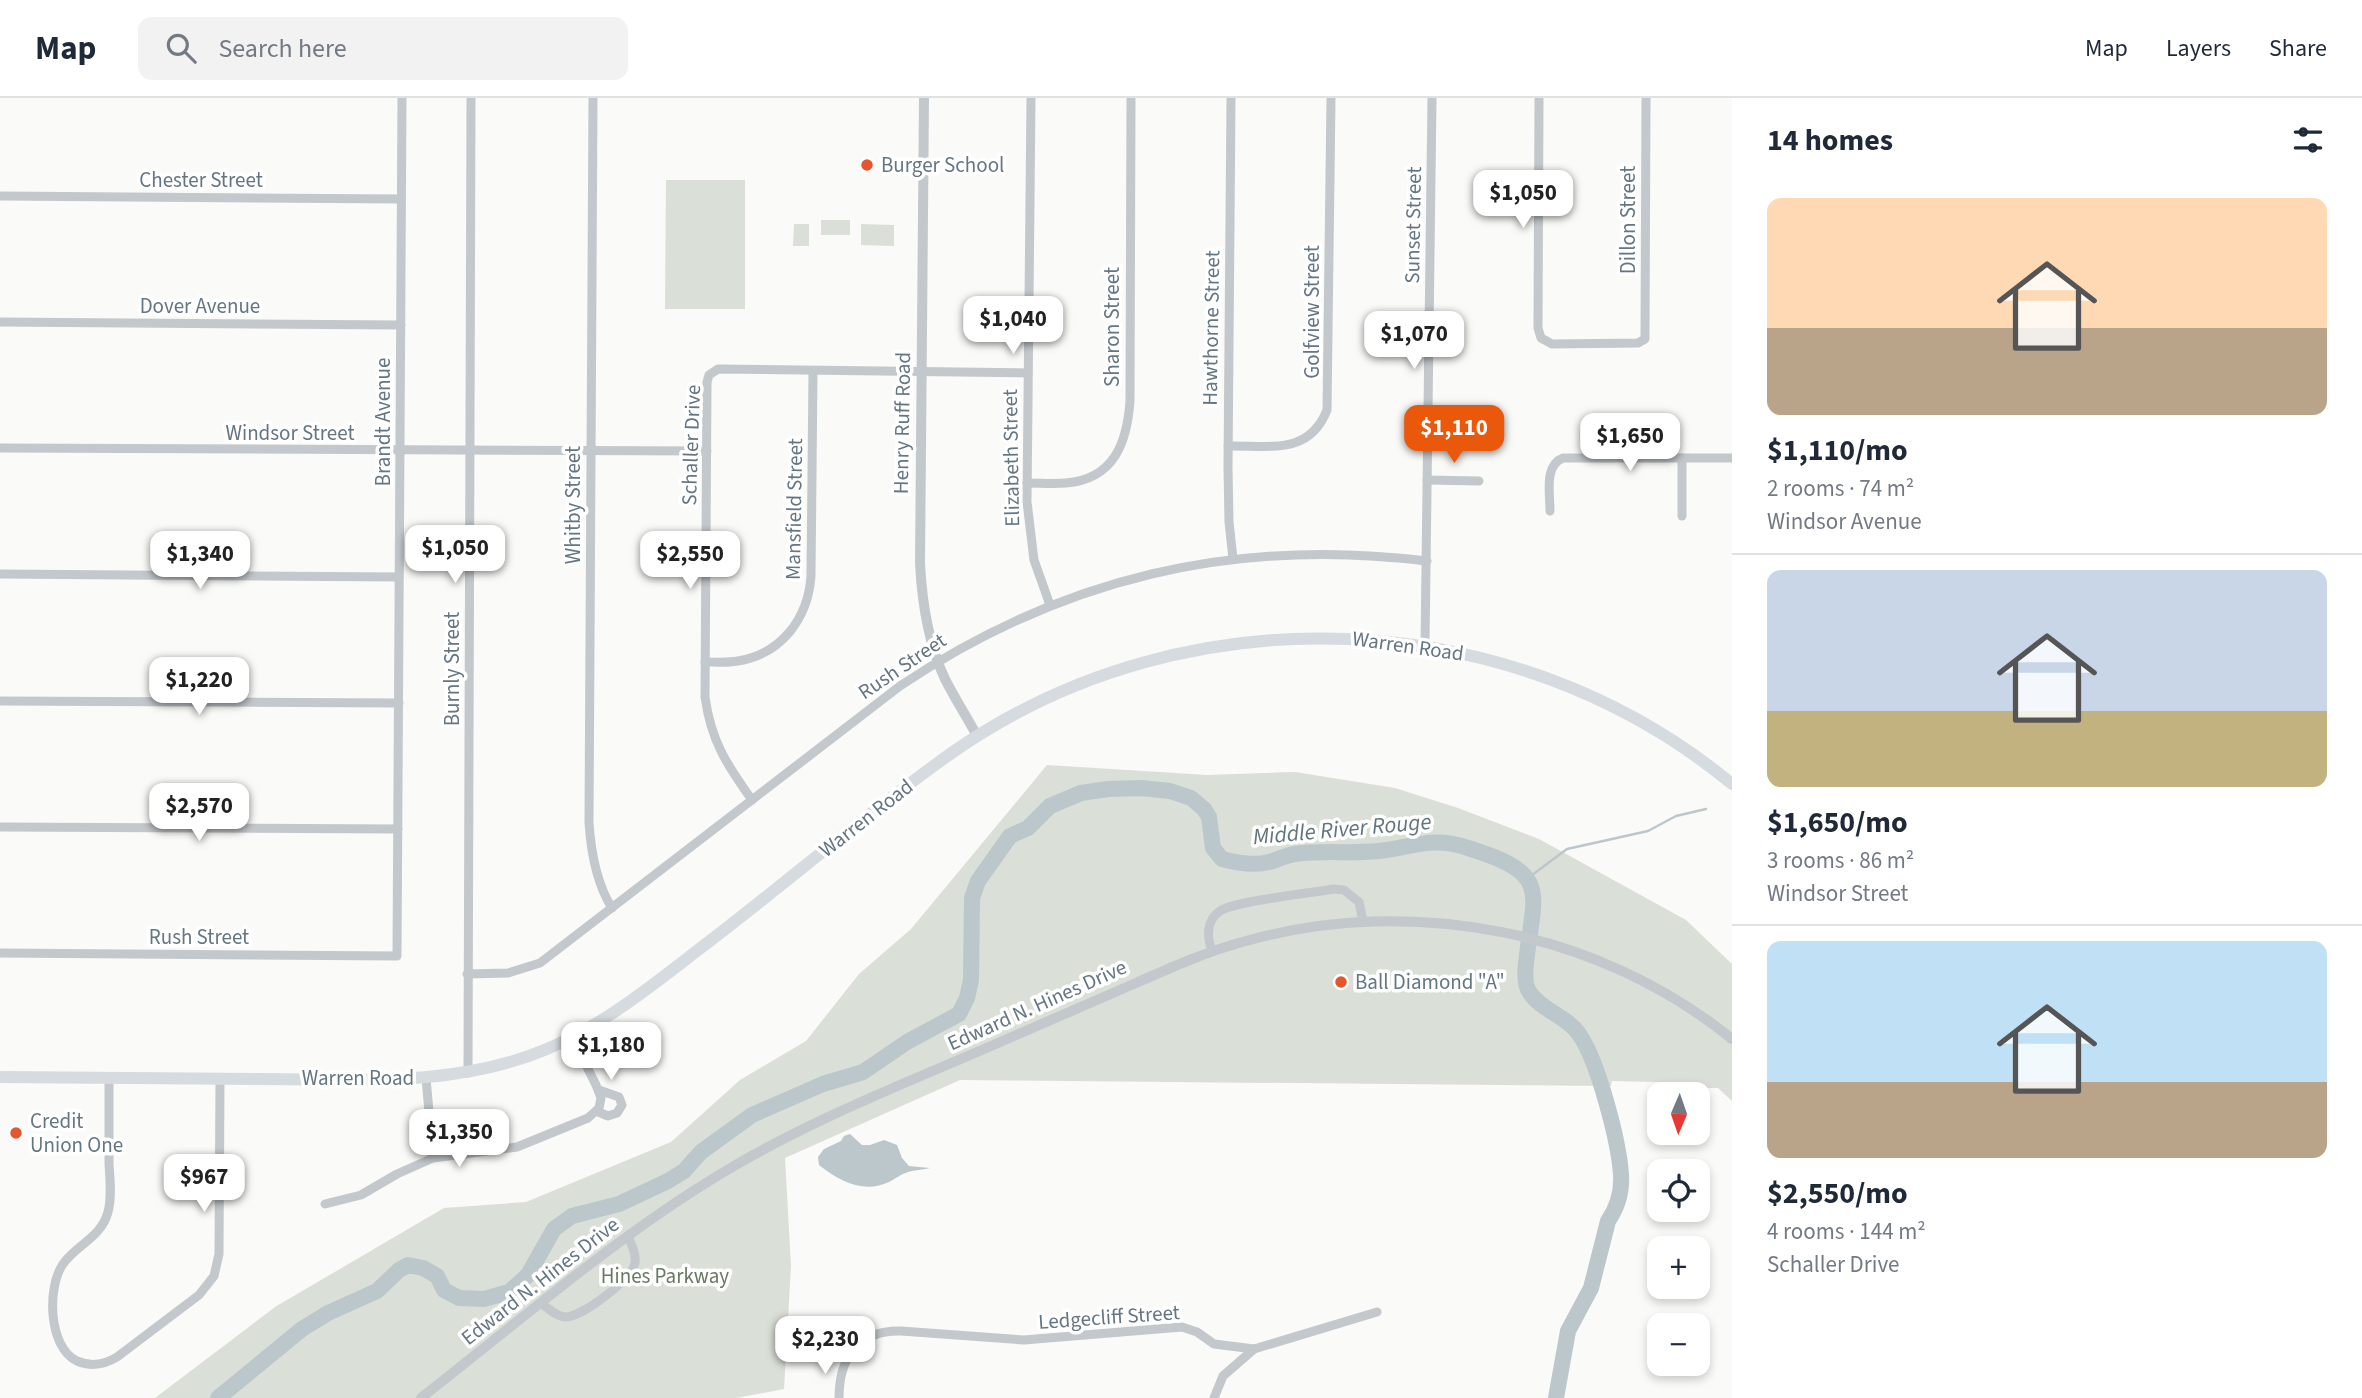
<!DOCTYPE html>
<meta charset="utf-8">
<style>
body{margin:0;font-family:"Source Sans 3",sans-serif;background:#f2f2f3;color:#1f2937;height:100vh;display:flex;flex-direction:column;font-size:26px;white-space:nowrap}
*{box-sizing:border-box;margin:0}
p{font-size:23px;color:#747a83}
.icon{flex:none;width:38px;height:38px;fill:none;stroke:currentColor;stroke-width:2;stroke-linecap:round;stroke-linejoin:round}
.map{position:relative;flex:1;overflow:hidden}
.panel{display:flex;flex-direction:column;background:#fff;width:630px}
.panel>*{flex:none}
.needle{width:46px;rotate:182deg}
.tools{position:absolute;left:1647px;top:984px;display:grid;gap:14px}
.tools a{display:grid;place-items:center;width:63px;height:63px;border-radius:14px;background:#fff;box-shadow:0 4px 10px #0003;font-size:35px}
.price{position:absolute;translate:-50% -60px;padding:0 16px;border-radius:14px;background:#fff;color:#222;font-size:23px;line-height:46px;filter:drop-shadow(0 2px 4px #0008)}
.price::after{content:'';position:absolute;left:50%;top:42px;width:21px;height:16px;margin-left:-10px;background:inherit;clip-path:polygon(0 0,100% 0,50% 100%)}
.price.selected{background:#ea580c;color:#fff}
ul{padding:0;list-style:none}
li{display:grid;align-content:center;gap:14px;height:371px;padding:0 35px}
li+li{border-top:2px solid #e0e1e3}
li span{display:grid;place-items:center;height:217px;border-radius:14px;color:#555}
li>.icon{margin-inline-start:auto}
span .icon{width:126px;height:126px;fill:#fffc;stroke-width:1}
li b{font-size:30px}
h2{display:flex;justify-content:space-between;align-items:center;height:84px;padding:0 35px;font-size:30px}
header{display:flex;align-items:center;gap:42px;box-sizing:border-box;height:98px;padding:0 35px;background:#fff;border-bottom:2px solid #e0e1e3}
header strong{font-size:33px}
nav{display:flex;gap:38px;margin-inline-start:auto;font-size:24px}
.search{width:490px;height:63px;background:#f2f2f3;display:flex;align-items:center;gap:18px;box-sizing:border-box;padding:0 24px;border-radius:14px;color:#747a83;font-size:26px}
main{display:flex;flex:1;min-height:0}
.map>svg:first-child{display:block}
.green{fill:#dadfd7}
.water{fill:#bbc7cb}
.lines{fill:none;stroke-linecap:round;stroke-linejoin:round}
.stream{stroke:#bbc7cb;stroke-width:2.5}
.river{stroke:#bbc7cb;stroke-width:16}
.minor{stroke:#c3c8cc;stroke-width:9}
.tertiary{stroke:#c3c8cc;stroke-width:10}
.secondary{stroke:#d6dbdf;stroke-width:12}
.poi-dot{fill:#e4572e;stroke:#fff;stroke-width:2.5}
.labels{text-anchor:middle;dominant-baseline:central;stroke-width:7;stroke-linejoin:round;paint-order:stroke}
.poi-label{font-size:21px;fill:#657683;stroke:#fff;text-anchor:start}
.street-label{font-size:21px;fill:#657683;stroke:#fff}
.park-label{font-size:21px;fill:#687a64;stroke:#fff}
.water-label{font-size:23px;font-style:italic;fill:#60757c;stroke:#fff}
</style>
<header>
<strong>Map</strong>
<div class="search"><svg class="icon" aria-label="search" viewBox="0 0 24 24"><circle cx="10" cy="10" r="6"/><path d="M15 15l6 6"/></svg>Search here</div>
<nav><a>Map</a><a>Layers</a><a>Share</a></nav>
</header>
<main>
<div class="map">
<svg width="1732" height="1300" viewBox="0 0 1732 1300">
<rect width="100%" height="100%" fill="#fafaf8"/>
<g class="green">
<polygon points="666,82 745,82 745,211 665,211"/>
<rect x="821" y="122" width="29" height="15"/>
<polygon points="794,126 809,126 809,148 793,148"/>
<polygon points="861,126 894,127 894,148 861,147"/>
<polygon points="1047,667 1207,677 1295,674 1395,690 1458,710 1539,741 1686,822 1732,866 1732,1003 1718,990 1701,990 1701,985 1612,983 1611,988 960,982 785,1060 791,1168 784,1291 736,1300 155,1300 275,1209 444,1110 526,1104 671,1044 740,982 806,943 859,876 911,831"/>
</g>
<path class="water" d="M850,1036L862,1047H870L884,1042L897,1047L902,1060L909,1068L930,1070C922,1072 915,1072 908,1074C901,1076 895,1081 889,1084C864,1096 839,1083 819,1067L818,1059L824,1051L841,1043L844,1038Z"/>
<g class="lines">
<polyline class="stream" points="1528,780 1567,751 1648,733 1676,718 1706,711"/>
<path class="river" d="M218,1300L302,1231L328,1215L377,1193L399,1172L408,1167L423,1170L437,1178L444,1192L459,1200L484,1201L509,1194L528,1177L554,1131L572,1118L619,1106L668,1083L684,1073L701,1054L752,1017L823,986L863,974L907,944L959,916L967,900L971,882L972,800L978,783L1010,738L1028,730L1050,708L1081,695L1108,691L1141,690L1170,693L1191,700L1204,711L1209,719L1213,750L1222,761C1237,765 1254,768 1269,764C1278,762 1286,757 1295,756C1323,752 1351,756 1379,753C1414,749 1433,738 1468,750C1552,776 1534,792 1526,865C1525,874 1524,887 1530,895C1542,913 1567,918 1579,936C1598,963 1619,1044 1621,1077C1622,1093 1617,1110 1608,1123L1591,1190L1568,1233L1556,1300"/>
<g class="minor">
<path d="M593,0L589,725C591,754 596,785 612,810"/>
<polyline points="1031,0 1027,404 1034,462 1050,507"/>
<polyline points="1231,0 1228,369 1229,424 1233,461"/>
<polyline points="1539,0 1538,230 1541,240 1552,246 1638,245 1645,241 1646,0"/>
<polyline points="0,98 401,101"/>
<polyline points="0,224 401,227"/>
<path d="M1228,348C1268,347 1309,358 1327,312L1331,0"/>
<polyline points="0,350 707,353"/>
<polyline points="1427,382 1479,383"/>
<path d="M1027,385C1040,385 1053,386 1066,385C1114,381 1127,345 1130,303L1131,0"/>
<path d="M1550,413C1550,395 1544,367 1563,360H1732"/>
<polyline points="1682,418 1682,360"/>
<polyline points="0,476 399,479"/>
<polyline points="1425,547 1432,0"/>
<path d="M705,564C716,564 727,565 738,563C781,556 808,521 811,478L813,273"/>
<polyline points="0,603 399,605"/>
<path d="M752,702C727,667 711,643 705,599L707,284L709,277L718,271L1028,275"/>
<polyline points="0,729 398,731"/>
<path d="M1212,853C1207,839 1206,822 1220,813C1235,803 1312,795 1334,791L1344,792L1359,804L1363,823"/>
<polyline points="0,855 397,858 402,0"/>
<path d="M467,876L508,875L540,865L900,588C1061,480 1234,439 1427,463"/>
<polyline points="468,975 471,0"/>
<path d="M109,980C109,1008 109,1037 109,1066C110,1081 112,1099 108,1114C101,1140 77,1146 63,1166C47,1189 48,1249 77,1263C91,1269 104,1267 117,1259L199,1197L214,1178L219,1156L220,980"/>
<polyline points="426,980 433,1060"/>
<polyline points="596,1013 608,1018 617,1015 622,1007 619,999 599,992"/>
<polyline points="325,1106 361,1097 397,1076 433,1060 517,1049 588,1020 599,1010 601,1000 596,987 572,939"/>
<path d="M542,1206C549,1211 557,1219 566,1219C582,1219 632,1181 635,1165C636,1155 632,1147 628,1139"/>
<path d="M839,1300C839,1260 858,1232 901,1233L1024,1242L1182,1229L1197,1234L1214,1246L1254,1251L1377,1214"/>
<polyline points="1214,1300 1223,1278 1254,1251"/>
</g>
<g class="tertiary">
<path d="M924,0L920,465C922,505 928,545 945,581C955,601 967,619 977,638"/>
<path d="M421,1300C522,1221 624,1132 734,1068C823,1016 921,979 1014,938C1055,920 1095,903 1136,885C1172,869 1208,853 1246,843C1411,797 1598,832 1732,941"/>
</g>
<path class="secondary" d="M0,979C86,980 171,980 257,981C355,981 455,990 547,951C603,927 650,889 698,852C784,787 865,716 953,654C1187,491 1513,505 1732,686"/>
</g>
<g class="poi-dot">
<circle cx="867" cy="67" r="7"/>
<circle cx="1341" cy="884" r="7"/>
<circle cx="16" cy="1035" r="7"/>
</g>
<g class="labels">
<g class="poi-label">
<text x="881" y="67">Burger School</text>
<text x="1355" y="884">Ball Diamond "A"</text>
<text x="30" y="1023">Credit<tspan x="30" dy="24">Union One</tspan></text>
</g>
<g class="street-label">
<text x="201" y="82">Chester Street</text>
<text transform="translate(1628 122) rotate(-90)">Dillon Street</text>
<text transform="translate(1413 127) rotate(-89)">Sunset Street</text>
<text x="200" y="208">Dover Avenue</text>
<text transform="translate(1312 214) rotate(-90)">Golfview Street</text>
<text transform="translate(1112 229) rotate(-90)">Sharon Street</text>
<text transform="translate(1211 230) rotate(-89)">Hawthorne Street</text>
<text transform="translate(383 324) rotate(-90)">Brandt Avenue</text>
<text transform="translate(902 325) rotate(-89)">Henry Ruff Road</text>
<text x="290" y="335">Windsor Street</text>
<text transform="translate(691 347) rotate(-88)">Schaller Drive</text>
<text transform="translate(1011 360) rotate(-91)">Elizabeth Street</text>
<text transform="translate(573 407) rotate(-90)">Whitby Street</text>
<text transform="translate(794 411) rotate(-89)">Mansfield Street</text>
<text transform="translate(1408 548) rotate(8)">Warren Road</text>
<text transform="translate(902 568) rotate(-34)">Rush Street</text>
<text transform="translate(452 571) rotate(-90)">Burnly Street</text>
<text transform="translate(866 720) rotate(-38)">Warren Road</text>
<text x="199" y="839">Rush Street</text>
<text transform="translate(1037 907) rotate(-24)">Edward N. Hines Drive</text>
<text x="358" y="980">Warren Road</text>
<text transform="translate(540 1183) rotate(-38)">Edward N. Hines Drive</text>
<text transform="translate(1109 1219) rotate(-4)">Ledgecliff Street</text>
</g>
<g class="park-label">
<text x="665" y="1178">Hines Parkway</text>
</g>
<g class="water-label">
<text transform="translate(1342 731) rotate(-5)">Middle River Rouge</text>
</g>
</g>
</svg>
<div class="tools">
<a><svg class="needle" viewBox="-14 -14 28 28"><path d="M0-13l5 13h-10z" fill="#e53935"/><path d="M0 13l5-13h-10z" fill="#747a83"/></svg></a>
<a><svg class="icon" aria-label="locate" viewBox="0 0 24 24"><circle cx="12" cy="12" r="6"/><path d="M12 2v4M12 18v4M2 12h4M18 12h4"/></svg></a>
<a>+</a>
<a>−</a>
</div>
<b class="price" style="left:1523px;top:132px">$1,050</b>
<b class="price" style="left:1013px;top:258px">$1,040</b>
<b class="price" style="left:1414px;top:273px">$1,070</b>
<b class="price selected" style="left:1454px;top:367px">$1,110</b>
<b class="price" style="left:1630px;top:375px">$1,650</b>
<b class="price" style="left:455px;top:487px">$1,050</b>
<b class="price" style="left:200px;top:493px">$1,340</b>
<b class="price" style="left:690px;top:493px">$2,550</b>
<b class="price" style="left:199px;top:619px">$1,220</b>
<b class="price" style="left:199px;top:745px">$2,570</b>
<b class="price" style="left:611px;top:984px">$1,180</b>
<b class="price" style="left:459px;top:1071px">$1,350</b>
<b class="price" style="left:204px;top:1116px">$967</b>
<b class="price" style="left:825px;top:1278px">$2,230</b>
</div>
<section class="panel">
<h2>14 homes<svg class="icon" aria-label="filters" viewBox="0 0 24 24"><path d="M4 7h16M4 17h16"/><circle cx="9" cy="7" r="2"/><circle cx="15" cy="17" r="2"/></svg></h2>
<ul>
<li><span style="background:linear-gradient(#ffd9b3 60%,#b9a48a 0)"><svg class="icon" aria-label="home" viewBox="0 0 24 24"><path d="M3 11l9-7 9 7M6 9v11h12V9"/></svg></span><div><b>$1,110/mo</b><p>2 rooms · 74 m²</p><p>Windsor Avenue</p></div></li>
<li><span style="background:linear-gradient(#c9d6e8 65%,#c2b280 0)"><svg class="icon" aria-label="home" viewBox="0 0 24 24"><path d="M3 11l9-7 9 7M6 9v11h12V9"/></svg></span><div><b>$1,650/mo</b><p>3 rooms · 86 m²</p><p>Windsor Street</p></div></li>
<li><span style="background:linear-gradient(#bfe0f5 65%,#b9a48a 0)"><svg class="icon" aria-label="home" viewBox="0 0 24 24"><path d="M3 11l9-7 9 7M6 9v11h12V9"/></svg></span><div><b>$2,550/mo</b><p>4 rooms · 144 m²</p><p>Schaller Drive</p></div></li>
</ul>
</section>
</main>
